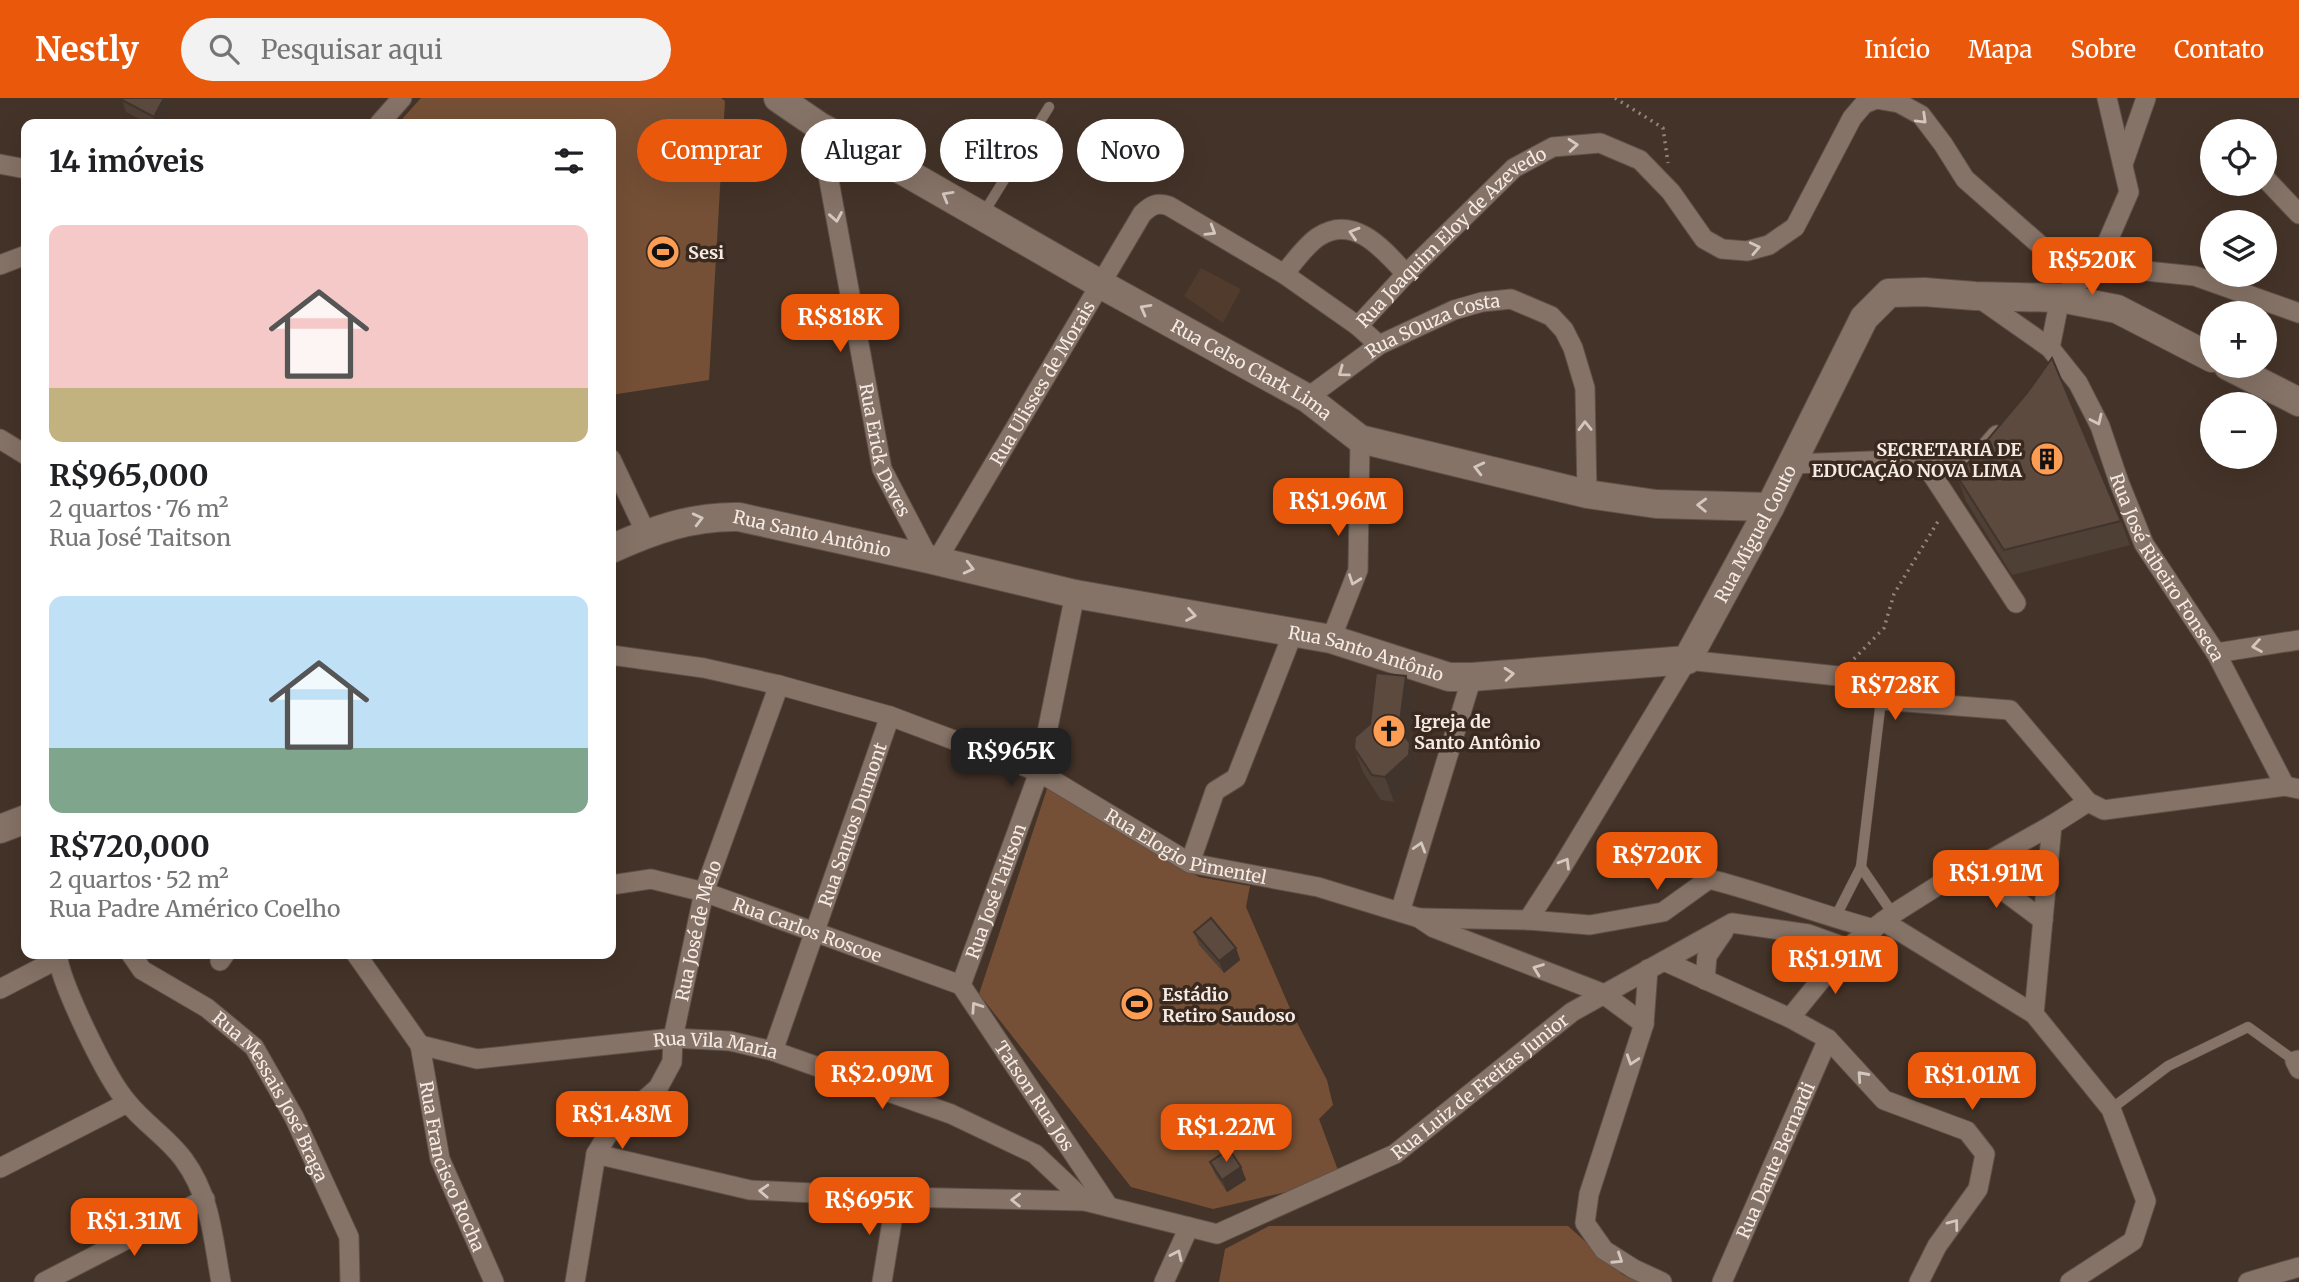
<!DOCTYPE html>
<html lang="pt">
<meta charset="utf-8">
<style>
body{margin:0;font-family:Merriweather,serif;background:#f2f2f2;color:#202124;height:100vh;display:flex;flex-direction:column;font-size:26px;white-space:nowrap}
*{box-sizing:border-box;margin:0}
p{font-size:23px;color:#757577}
.icon{flex:none;width:38px;height:38px;fill:none;stroke:currentColor;stroke-width:2;stroke-linecap:round;stroke-linejoin:round}
.map{position:relative;flex:1;overflow:hidden}
.drawer{position:absolute;left:21px;top:21px;width:595px;height:840px;display:flex;flex-direction:column;background:#fff;border-radius:14px;box-shadow:0 7px 28px #0002}
.drawer>*{flex:none}
.top-card{position:absolute;left:637px;top:21px;width:665px;height:63px;display:flex;gap:14px}
.buttons{position:absolute;left:2200px;top:21px;display:grid;gap:14px}
.buttons a{display:grid;place-items:center;width:77px;height:77px;border-radius:50%;background:#fff;box-shadow:0 7px 28px #0002;font-size:35px}
.price{position:absolute;translate:-50% -60px;padding:0 16px;border-radius:14px;background:#ea580c;color:#fff;font-size:23px;line-height:46px;filter:drop-shadow(0 2px 4px #0008)}
.price::after{content:'';position:absolute;left:50%;top:42px;width:21px;height:16px;margin-left:-10px;background:inherit;clip-path:polygon(0 0,100% 0,50% 100%)}
.price.selected{background:#222;color:#fff}
ul{padding:0;list-style:none}
li{display:grid;align-content:center;gap:14px;height:371px;padding:0 28px}
li span{display:grid;place-items:center;height:217px;border-radius:14px;color:#555}
li>.icon{margin-inline-start:auto}
span .icon{width:126px;height:126px;fill:#fffc;stroke-width:1}
li b{font-size:30px}
h2{display:flex;justify-content:space-between;align-items:center;height:84px;padding:0 28px;font-size:30px}
.tag{padding:0 24px;border-radius:32px;background:#fff;box-shadow:0 7px 28px #0002;font-size:24px;line-height:63px}
.tag.selected{background:#ea580c;color:#fff}
header{display:flex;align-items:center;gap:42px;box-sizing:border-box;height:98px;padding:0 35px;background:#ea580c;color:#fff}
header strong{font-size:33px}
nav{display:flex;gap:38px;margin-inline-start:auto;font-size:24px}
.search{width:490px;height:63px;background:#f2f2f2;display:flex;align-items:center;gap:18px;box-sizing:border-box;padding:0 24px;border-radius:38px;color:#757577;font-size:26px}
.map>svg:first-child{display:block}
.built{fill:#503b2c}
.pitch{fill:#755036}
.lines{fill:none;stroke-linecap:round;stroke-linejoin:round}
.lane-casing{stroke:#5f5148;stroke-width:11}
.street-casing{stroke:#5f5148;stroke-width:21}
.secondary-casing{stroke:#5f5148;stroke-width:30}
.path{stroke:#93857c;stroke-width:3.5;stroke-dasharray:2 5;stroke-linecap:butt}
.lane{stroke:#867367;stroke-width:10}
.street{stroke:#867367;stroke-width:19}
.secondary{stroke:#867367;stroke-width:28}
.wall{fill:#4f4036}
.shaded-wall{fill:#40342c}
.building{fill:#5c4a3f;stroke:#40342c;stroke-width:2}
.oneway{stroke:#d4c7be}
.labels{text-anchor:middle;dominant-baseline:central;stroke-width:7;stroke-linejoin:round;paint-order:stroke}
.street-label{font-size:18px;fill:#f5ebe4;stroke:#39291f}
.poi-label{font-size:18px;font-weight:bold;fill:#f5ebe4;stroke:#39291f;text-anchor:start}
</style>
<header>
<strong>Nestly</strong>
<div class="search"><svg class="icon" aria-label="search" viewBox="0 0 24 24"><circle cx="10" cy="10" r="6"/><path d="M15 15l6 6"/></svg>Pesquisar aqui</div>
<nav><a>Início</a><a>Mapa</a><a>Sobre</a><a>Contato</a></nav>
</header>
<div class="map">
<svg width="2299" height="1184" viewBox="0 0 2299 1184">
<rect width="100%" height="100%" fill="#443328"/>
<polygon class="built" points="1201,170 1241,191 1223,225 1184,198"/>
<g class="pitch">
<polygon points="421,0 721,0 725,3 709,282 611,297 611,26 402,26 403,20"/>
<polygon points="1048,688 1199,779 1250,788 1246,809 1292,915 1327,982 1333,1007 1319,1021 1339,1075 1295,1092 1213,1111 1131,1089 979,896"/>
<polygon points="1269,1128 1568,1128 1623,1177 1639,1184 1219,1184 1225,1151"/>
</g>
<g class="lines">
<defs>
<g id="lane">
<polyline points="983,116 1049,9"/>
<polyline points="1861,769 1893,816"/>
<polyline points="1835,820 1861,769 1881,602"/>
<polyline points="2111,1011 2168,968 2248,929 2295,963"/>
</g>
<g id="street">
<polyline points="379,26 402,0"/>
<path id="s1" d="M819,28L882,371L929,461"/>
<polyline points="0,66 26,71"/>
<polyline points="2123,66 2146,0"/>
<polyline points="2264,79 2299,116"/>
<polyline points="0,167 26,157"/>
<path d="M1284,176C1294,164 1305,148 1318,139C1354,115 1384,152 1406,176"/>
<path id="s2" d="M1976,198L2050,250L2078,285L2100,328L2119,384L2144,446L2216,555L2285,688"/>
<path id="s3" d="M1379,247L1358,228L1406,176L1514,70L1553,49L1600,45L1640,62L1671,94L1704,141L1722,151L1747,153L1769,147L1795,129L1852,20L1864,6L1876,1L1899,5L1921,17L1943,46L1965,81L2049,155L2097,168L2195,178L2299,215"/>
<polyline points="2050,250 2060,200 2097,168 2129,94 2107,0"/>
<path id="s4" d="M1307,300L1379,247L1454,212L1482,204L1511,201L1551,218L1564,232L1573,250L1585,290L1587,396"/>
<polyline points="0,341 26,357"/>
<polyline points="611,361 646,435"/>
<polyline points="1922,361 2016,505"/>
<polyline points="1793,366 1922,361 1984,352 1997,337"/>
<path id="s5" d="M937,462L1142,116C1151,107 1157,104 1169,108L1284,176L1358,228"/>
<polyline points="1331,541 1358,472 1360,341"/>
<polyline points="2216,555 2299,542"/>
<path id="s6" d="M611,557L704,570L779,587L890,618L1039,674L1190,765L1318,789L1419,820L1434,830L1602,895L1644,926"/>
<polyline points="1190,765 1215,693 1236,680 1293,535"/>
<polyline points="1973,770 2043,822"/>
<path id="s7" d="M611,787L651,781L704,794L961,887"/>
<polyline points="1400,814 1472,579"/>
<path d="M1420,820L1528,822L1590,827L1663,814L1709,781C1765,795 1818,816 1874,831"/>
<polyline points="1528,822 1559,774 1687,562 1838,578 1881,602 2010,612 2088,704 2104,712 2285,688 2299,691"/>
<polyline points="1883,823 2034,916 2111,1011 2146,1103 2133,1143 2070,1184"/>
<path d="M57,856C61,886 107,982 128,1005C145,1026 168,1040 184,1062C211,1099 213,1141 221,1184"/>
<path id="s8" d="M131,856L142,872L207,910L254,949L294,1019L349,1139L350,1184"/>
<path id="s9" d="M356,856L420,947L477,961L673,940L730,943L773,953L951,1016L1035,1056L1085,1103"/>
<polyline points="220,863 225,856"/>
<polyline points="1664,863 1790,920 1828,941 1884,1002 1967,1033 1985,1056 1978,1091 1937,1148 1919,1184"/>
<polyline points="1648,871 1644,926 1589,1096 1585,1125 1604,1152 1634,1171 1662,1184"/>
<polyline points="1705,882 1707,858 1724,833"/>
<path id="s10" d="M961,887L1039,674L1075,496"/>
<path id="s11" d="M961,887L1109,1109"/>
<polyline points="0,891 58,861"/>
<polyline points="2034,916 2052,727"/>
<polyline points="1790,920 1847,850 1893,816 1945,783 1990,762 2052,727 2088,704"/>
<path id="s12" d="M420,947L440,1061L494,1184"/>
<path id="s13" d="M773,953L890,618"/>
<polyline points="2299,962 2295,963 2299,971"/>
<path id="s14" d="M596,1056L750,1092L896,1099L1085,1103L1217,1136L1395,1056L1572,914L1732,825L1808,836L1847,850"/>
<polyline points="0,1070 127,1005"/>
<polyline points="44,1184 205,1101"/>
<path id="s15" d="M575,1184L596,1056L611,1031L658,990L672,964L673,940L704,794L779,587"/>
<polyline points="882,1184 896,1099"/>
<polyline points="1164,1184 1189,1129"/>
<path id="s16" d="M1722,1184L1828,941"/>
<polyline points="2248,1184 2299,1169"/>
</g>
<g id="secondary">
<path id="s17" d="M778,0L819,28L907,75L1102,187L1307,300L1360,341L1587,396L1656,406L1770,409"/>
<polyline points="2228,268 2299,304"/>
<path id="s18" d="M611,451C653,432 692,418 739,419L929,461L1075,496L1331,541L1449,579H1472L1687,562L1770,409L1864,220L1889,195L1924,194L1975,198L2060,200L2117,211L2212,260"/>
<polyline points="0,731 26,721"/>
</g>
</defs>
<use href="#lane" class="lane-casing"/>
<use href="#street" class="street-casing"/>
<use href="#secondary" class="secondary-casing"/>
<g class="path">
<polyline points="1615,0 1663,30 1668,65"/>
<polyline points="1849,566 1884,530 1894,496 1940,420"/>
</g>
<use href="#lane" class="lane"/>
<use href="#street" class="street"/>
<use href="#secondary" class="secondary"/>
</g>
<g class="wall">
<polygon points="123,0 166,0 170,10 161,26 149,26 126,14 122,2"/>
<polygon points="1957,378 2121,423 2130,447 2012,477 1966,403"/>
<polygon points="1406,578 1415,603 1410,644 1419,669 1418,681 1394,704 1381,702 1363,674 1354,650 1370,626"/>
<polygon points="1194,834 1236,850 1240,862 1224,875 1199,847"/>
<polygon points="1210,1064 1241,1069 1246,1082 1227,1094 1215,1076"/>
</g>
<g class="shaded-wall">
<polygon points="164,0 166,0 170,10 161,26 156,26 154,19"/>
<polygon points="1406,578 1415,603 1408,656 1399,631"/>
<polygon points="1410,645 1419,669 1418,681 1394,704 1385,679"/>
<polygon points="1236,850 1240,862 1224,875 1219,863"/>
<polygon points="1241,1069 1246,1082 1227,1094 1222,1082"/>
</g>
<g class="building">
<polygon points="123,0 164,0 154,19 122,2"/>
<polygon points="2052,260 2121,423 2004,452 1957,378 2027,295"/>
<polygon points="1376,575 1406,578 1399,631 1410,645 1409,657 1385,679 1372,677 1354,650 1355,639 1370,626"/>
<polygon points="1211,820 1236,850 1219,863 1194,834"/>
<polygon points="1229,1051 1241,1069 1222,1082 1210,1064"/>
</g>
<defs><path id="oneway-chevron" d="M-2-3.5L2.5 0L-2 3.5" fill="none" stroke-width="1.6" stroke-linecap="round" stroke-linejoin="round" transform="scale(1.75)"/></defs>
<g class="oneway">
<use href="#oneway-chevron" transform="translate(1922 21) rotate(44)"/>
<use href="#oneway-chevron" transform="translate(1573 47) rotate(-5)"/>
<use href="#oneway-chevron" transform="translate(947 98) rotate(-150)"/>
<use href="#oneway-chevron" transform="translate(836 119) rotate(80)"/>
<use href="#oneway-chevron" transform="translate(1211 133) rotate(31)"/>
<use href="#oneway-chevron" transform="translate(1354 135) rotate(-163)"/>
<use href="#oneway-chevron" transform="translate(1755 150) rotate(-12)"/>
<use href="#oneway-chevron" transform="translate(1145 211) rotate(-151)"/>
<use href="#oneway-chevron" transform="translate(1343 274) rotate(144)"/>
<use href="#oneway-chevron" transform="translate(2097 322) rotate(65)"/>
<use href="#oneway-chevron" transform="translate(1585 328) rotate(-91)"/>
<use href="#oneway-chevron" transform="translate(1479 370) rotate(-166)"/>
<use href="#oneway-chevron" transform="translate(1702 407) rotate(-178)"/>
<use href="#oneway-chevron" transform="translate(698 421) rotate(-14)"/>
<use href="#oneway-chevron" transform="translate(969 470) rotate(14)"/>
<use href="#oneway-chevron" transform="translate(1354 482) rotate(110)"/>
<use href="#oneway-chevron" transform="translate(1191 517) rotate(10)"/>
<use href="#oneway-chevron" transform="translate(2257 548) rotate(171)"/>
<use href="#oneway-chevron" transform="translate(1509 576) rotate(-5)"/>
<use href="#oneway-chevron" transform="translate(1420 749) rotate(-73)"/>
<use href="#oneway-chevron" transform="translate(1565 765) rotate(-59)"/>
<use href="#oneway-chevron" transform="translate(1538 871) rotate(-159)"/>
<use href="#oneway-chevron" transform="translate(976 909) rotate(-124)"/>
<use href="#oneway-chevron" transform="translate(1632 962) rotate(108)"/>
<use href="#oneway-chevron" transform="translate(1862 978) rotate(-132)"/>
<use href="#oneway-chevron" transform="translate(764 1093) rotate(-177)"/>
<use href="#oneway-chevron" transform="translate(1016 1102) rotate(-179)"/>
<use href="#oneway-chevron" transform="translate(1954 1126) rotate(-53)"/>
<use href="#oneway-chevron" transform="translate(1177 1157) rotate(-65)"/>
<use href="#oneway-chevron" transform="translate(1618 1161) rotate(33)"/>
</g>
<defs>
<symbol id="stadium-disc" viewBox="-11 -11 22 22"><circle r="9.5" fill="#fd9d54" stroke="#39291f"/><path d="M0-5a6.5 5 0 1 0 0 10a6.5 5 0 1 0 0-10ZM-3.5-1.8h7v3.6h-7Z" fill="#111"/></symbol>
<symbol id="building-disc" viewBox="-11 -11 22 22"><circle r="9.5" fill="#fd9d54" stroke="#39291f"/><path d="M-4-6H4V6H1V3H-1V6H-4ZM-2.5-4.3h1.7v1.8h-1.7ZM.8-4.3h1.7v1.8H.8ZM-2.5-1h1.7V.8h-1.7ZM.8-1h1.7V.8H.8Z" fill="#111"/></symbol>
<symbol id="church-disc" viewBox="-11 -11 22 22"><circle r="9.5" fill="#fd9d54" stroke="#39291f"/><path d="M-1.2-6h2.4v3.5h3.3v2.4h-3.3V6h-2.4V-.1h-3.3v-2.4h3.3Z" fill="#111"/></symbol>
</defs>
<g fill-rule="evenodd">
<use href="#stadium-disc" x="644" y="135" width="38" height="38"/>
<use href="#building-disc" x="2028" y="342" width="38" height="38"/>
<use href="#church-disc" x="1370" y="614" width="38" height="38"/>
<use href="#stadium-disc" x="1118" y="887" width="38" height="38"/>
</g>
<g class="labels">
<g class="street-label">
<text stroke="none"><textPath href="#s3" startOffset="158">Rua Joaquim Eloy de Azevedo</textPath></text>
<text stroke="none"><textPath href="#s4" startOffset="147">Rua SOuza Costa</textPath></text>
<text stroke="none"><textPath href="#s17" startOffset="546">Rua Celso Clark Lima</textPath></text>
<text stroke="none"><textPath href="#s5" startOffset="206">Rua Ulisses de Morais</textPath></text>
<text stroke="none"><textPath href="#s1" startOffset="331">Rua Erick Daves</textPath></text>
<text stroke="none"><textPath href="#s18" startOffset="208">Rua Santo Antônio</textPath></text>
<text stroke="none"><textPath href="#s18" startOffset="1244">Rua Miguel Couto</textPath></text>
<text stroke="none"><textPath href="#s2" startOffset="341">Rua José Ribeiro Fonseca</textPath></text>
<text stroke="none"><textPath href="#s18" startOffset="775">Rua Santo Antônio</textPath></text>
<text stroke="none"><textPath href="#s13" startOffset="240">Rua Santos Dumont</textPath></text>
<text stroke="none"><textPath href="#s6" startOffset="612">Rua Elogio Pimentel</textPath></text>
<text stroke="none"><textPath href="#s10" startOffset="100">Rua José Taitson</textPath></text>
<text stroke="none"><textPath href="#s7" startOffset="205">Rua Carlos Roscoe</textPath></text>
<text stroke="none"><textPath href="#s15" startOffset="385">Rua José de Melo</textPath></text>
<text stroke="none"><textPath href="#s9" startOffset="410">Rua Vila Maria</textPath></text>
<text stroke="none"><textPath href="#s14" startOffset="933">Rua Luiz de Freitas Junior</textPath></text>
<text stroke="none"><textPath href="#s11" startOffset="133">Tatson Rua Jos</textPath></text>
<text stroke="none"><textPath href="#s8" startOffset="206">Rua Messais José Braga</textPath></text>
<text stroke="none"><textPath href="#s16" startOffset="133">Rua Dante Bernardi</textPath></text>
<text stroke="none"><textPath href="#s12" startOffset="126">Rua Francisco Rocha</textPath></text>
</g>
<g class="poi-label">
<text x="688" y="154">Sesi</text>
<text x="2022" y="351" text-anchor="end">SECRETARIA DE<tspan x="2022" dy="21">EDUCAÇÃO NOVA LIMA</tspan></text>
<text x="1414" y="623">Igreja de<tspan x="1414" dy="21">Santo Antônio</tspan></text>
<text x="1162" y="896">Estádio<tspan x="1162" dy="21">Retiro Saudoso</tspan></text>
</g>
</g>
</svg>
<div class="buttons">
<a><svg class="icon" aria-label="locate" viewBox="0 0 24 24"><circle cx="12" cy="12" r="6"/><path d="M12 2v4M12 18v4M2 12h4M18 12h4"/></svg></a>
<a><svg class="icon" aria-label="layers" viewBox="0 0 24 24"><path d="M12 4l9 5-9 5-9-5zM3 14l9 5 9-5"/></svg></a>
<a>+</a>
<a>−</a>
</div>
<b class="price" style="left:2092px;top:199px">R$520K</b>
<b class="price" style="left:840px;top:256px">R$818K</b>
<b class="price" style="left:1338px;top:440px">R$1.96M</b>
<b class="price" style="left:1895px;top:624px">R$728K</b>
<b class="price selected" style="left:1011px;top:690px">R$965K</b>
<b class="price" style="left:1657px;top:794px">R$720K</b>
<b class="price" style="left:1996px;top:812px">R$1.91M</b>
<b class="price" style="left:1835px;top:898px">R$1.91M</b>
<b class="price" style="left:882px;top:1013px">R$2.09M</b>
<b class="price" style="left:1972px;top:1014px">R$1.01M</b>
<b class="price" style="left:622px;top:1053px">R$1.48M</b>
<b class="price" style="left:1226px;top:1066px">R$1.22M</b>
<b class="price" style="left:869px;top:1139px">R$695K</b>
<b class="price" style="left:134px;top:1160px">R$1.31M</b>
<div class="top-card">
<a class="tag selected">Comprar</a>
<a class="tag">Alugar</a>
<a class="tag">Filtros</a>
<a class="tag">Novo</a>
</div>
<section class="drawer">
<h2>14 imóveis<svg class="icon" aria-label="filters" viewBox="0 0 24 24"><path d="M4 7h16M4 17h16"/><circle cx="9" cy="7" r="2"/><circle cx="15" cy="17" r="2"/></svg></h2>
<ul>
<li><span style="background:linear-gradient(#f6c9c9 75%,#c2b280 0)"><svg class="icon" aria-label="home" viewBox="0 0 24 24"><path d="M3 11l9-7 9 7M6 9v11h12V9"/></svg></span><div><b>R$965,000</b><p>2 quartos · 76 m²</p><p>Rua José Taitson</p></div></li>
<li><span style="background:linear-gradient(#bfe0f5 70%,#7fa58c 0)"><svg class="icon" aria-label="home" viewBox="0 0 24 24"><path d="M3 11l9-7 9 7M6 9v11h12V9"/></svg></span><div><b>R$720,000</b><p>2 quartos · 52 m²</p><p>Rua Padre Américo Coelho</p></div></li>
</ul>
</section>
</div>
